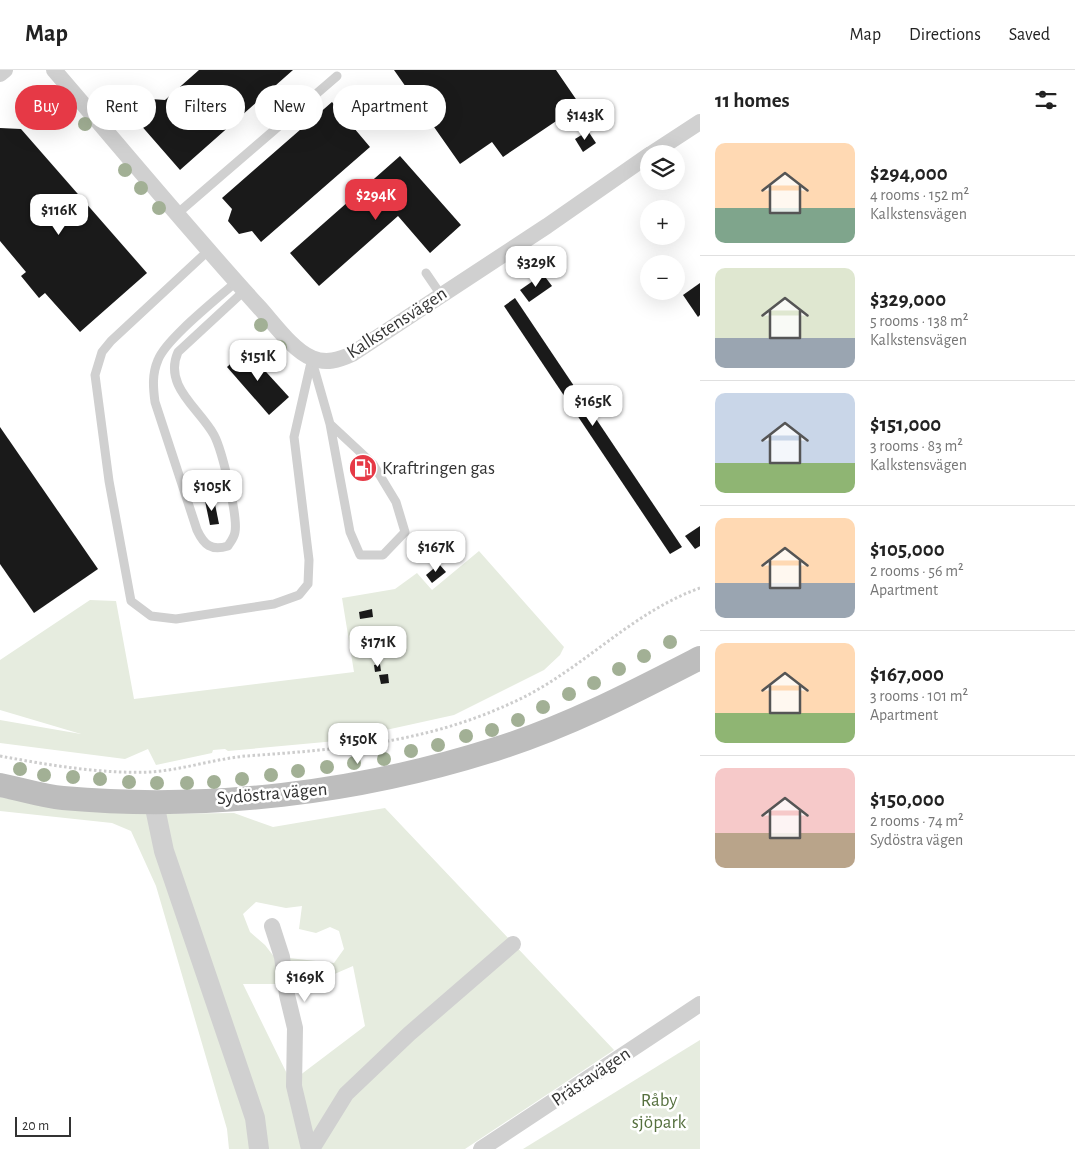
<!DOCTYPE html>
<meta charset="utf-8">
<style>
body{margin:0;font-family:"Alegreya Sans",sans-serif;background:#f2f2f2;color:#222;height:100vh;display:flex;flex-direction:column;font-size:19px;white-space:nowrap}
*{box-sizing:border-box;margin:0}
p{font-size:16px;color:#767676}
.icon{flex:none;width:28px;height:28px;fill:none;stroke:currentColor;stroke-width:2;stroke-linecap:round;stroke-linejoin:round}
.map{position:relative;flex:1;overflow:hidden}
.side{display:flex;flex-direction:column;background:#fff;width:375px}
.side>*{flex:none}
.guide{position:absolute;left:15px;top:15px;width:475px;height:45px;display:flex;gap:10px}
.controls{position:absolute;left:640px;top:75px;display:grid;gap:10px}
.controls a{display:grid;place-items:center;width:45px;height:45px;border-radius:50%;background:#fff;box-shadow:0 5px 20px #0002;font-size:25px}
.scale{position:absolute;left:15px;bottom:12px;width:56px;box-sizing:border-box;padding-left:5px;border:2px solid #333;border-top:0;font-size:14px;line-height:18px;white-space:nowrap;color:#333;-webkit-text-stroke:4px #fff;paint-order:stroke}
.price{position:absolute;translate:-50% -42px;padding:0 11px;border-radius:10px;background:#fff;color:#222;font-size:16px;line-height:32px;filter:drop-shadow(0 1px 2px #0008)}
.price::after{content:'';position:absolute;left:50%;top:30px;width:15px;height:11px;margin-left:-8px;background:inherit;clip-path:polygon(0 0,100% 0,50% 100%)}
.price.selected{background:#e63946;color:#fff}
ul{padding:0;list-style:none}
li{display:flex;align-items:center;gap:15px;height:125px;padding:0 15px}
li+li{border-top:1px solid #e0e0e0}
li span{display:grid;place-items:center;flex:none;width:140px;height:100px;border-radius:10px;color:#555}
li>.icon{margin-inline-start:auto}
span .icon{width:60px;height:60px;fill:#fffc;stroke-width:1}
li b{font-size:21px}
h2{display:flex;justify-content:space-between;align-items:center;height:60px;padding:0 15px;font-size:21px}
.tag{padding:0 18px;border-radius:22px;background:#fff;box-shadow:0 5px 20px #0002;font-size:18px;line-height:45px}
.tag.selected{background:#e63946;color:#fff}
header{display:flex;align-items:center;gap:30px;box-sizing:border-box;height:70px;padding:0 25px;background:#fff;border-bottom:1px solid #e0e0e0}
header strong{font-size:24px}
nav{display:flex;gap:28px;margin-inline-start:auto;font-size:18px}
main{display:flex;flex:1;min-height:0}
.map>svg:first-child{display:block}
.green{fill:#e6ecdf;fill-rule:evenodd}
.building{fill:#1a1a1a}
.lines{fill:none;stroke-linecap:round;stroke-linejoin:round}
.path{stroke:#cdcdcd;stroke-width:3;stroke-dasharray:2.5 2.5;stroke-linecap:butt}
.service{stroke:#d0d0d0;stroke-width:9}
.minor{stroke:#d0d0d0;stroke-width:16}
.tertiary{stroke:#d0d0d0;stroke-width:20}
.secondary{stroke:#bdbdbd;stroke-width:24}
.tree{fill:#a2b095}
.labels{text-anchor:middle;dominant-baseline:central;stroke-width:5;stroke-linejoin:round;paint-order:stroke}
.street-label{font-size:19px;fill:#333;stroke:#fff}
.poi-label{font-size:19px;fill:#333;stroke:#fff;text-anchor:start}
.park-label{font-size:19px;fill:#56703f;stroke:#fff}
</style>
<header>
<strong>Map</strong>
<nav><a>Map</a><a>Directions</a><a>Saved</a></nav>
</header>
<main>
<div class="map">
<svg width="700" height="1079" viewBox="0 0 700 1079">
<rect width="100%" height="100%" fill="#fff"/>
<g class="green">
<polygon points="479,481 564,577 560,585 544,600 454,645 336,671 228,681 225,679 213,680 212,683 156,695 148,679 125,689 0,673 0,650 81,664 0,640 0,590 90,530 116,531 134,629 354,602 342,528 395,519 417,503 432,520"/>
<path d="M0,727L64,738L151,744L234,743L273,757L385,738L614,980L465,1079H229L227,1059L156,816L131,761L112,753L0,741ZM256,832L286,838L302,836L299,859L316,863L330,857L339,861L344,879L334,893L289,888V904L295,921L353,896L365,956L291,1012L243,914H278L275,888L265,875L250,862L243,844Z"/>
<polygon points="700,970 700,1079 523,1079"/>
</g>
<g class="building">
<polygon points="199,0 293,0 180,100 139,53 150,43 151,29 165,30"/>
<polygon points="394,0 556,0 580,35 503,87 492,72 460,94"/>
<polygon points="332,32 370,77 261,172 252,161 239,164 228,151 232,139 222,128"/>
<polygon points="0,58 21,59 147,203 80,262 45,223 39,228 21,206 26,202 0,171"/>
<polygon points="588,61 596,73 583,82 575,69"/>
<polygon points="400,86 461,155 430,183 398,146 319,216 290,183"/>
<polygon points="543,204 552,216 529,232 520,220"/>
<polygon points="700,213 700,245 698,247 683,225"/>
<polygon points="515,228 682,477 670,484 504,236"/>
<polygon points="246,280 289,327 269,345 227,297"/>
<polygon points="0,357 98,499 34,543 0,494"/>
<polygon points="359,390 361,405 354,406 352,391"/>
<polygon points="214,429 219,454 210,455 205,431"/>
<polygon points="700,456 700,476 695,479 685,466"/>
<polygon points="439,494 446,502 432,513 426,505"/>
<polygon points="372,539 373,547 360,549 359,542"/>
<polygon points="380,594 381,601 375,602 374,595"/>
<polygon points="388,604 389,613 381,614 379,605"/>
</g>
<g class="lines">
<path class="path" d="M0,686C48,695 101,704 150,702C182,700 214,689 246,686C344,679 428,673 518,630C583,599 632,542 700,518"/>
<g class="service">
<polyline points="178,143 337,6"/>
<polyline points="209,180 111,271 102,282 95,305 109,411 131,531 151,546 176,549 274,534 299,525 308,514 309,490 294,367 312,288"/>
<polyline points="426,203 441,225"/>
<path d="M236,212C217,229 166,269 158,290C152,304 153,317 155,332L197,460C204,475 211,481 228,476C231,471 234,468 235,462C238,446 222,380 214,365C199,338 163,316 178,282L244,221"/>
<polyline points="312,291 330,354 350,462 360,485 383,485 405,462 396,432 373,394 330,354"/>
</g>
<g class="minor">
<path d="M54,0C122,79 188,159 258,236C272,251 293,281 312,288C326,294 339,290 352,284L547,156L649,85"/>
<polyline points="0,4 5,0"/>
<polyline points="651,84 700,52"/>
<polyline points="272,856 282,887 287,925 295,958 294,1016 309,1079"/>
<polyline points="312,1079 346,1024 409,964 513,874"/>
<polyline points="481,1079 700,934"/>
</g>
<polyline class="tertiary" points="154,733 164,781 248,1027 255,1048 259,1079"/>
<path class="secondary" d="M0,715C21,719 42,726 63,728C208,741 358,723 496,679C567,657 634,622 700,588"/>
</g>
<g class="tree">
<circle cx="85" cy="54" r="7"/>
<circle cx="125" cy="100" r="7"/>
<circle cx="141" cy="118" r="7"/>
<circle cx="159" cy="138" r="7"/>
<circle cx="261" cy="255" r="7"/>
<circle cx="280" cy="277" r="7"/>
<circle cx="670" cy="572" r="7"/>
<circle cx="644" cy="586" r="7"/>
<circle cx="619" cy="599" r="7"/>
<circle cx="594" cy="613" r="7"/>
<circle cx="569" cy="624" r="7"/>
<circle cx="543" cy="637" r="7"/>
<circle cx="518" cy="650" r="7"/>
<circle cx="492" cy="660" r="7"/>
<circle cx="466" cy="666" r="7"/>
<circle cx="438" cy="675" r="7"/>
<circle cx="411" cy="681" r="7"/>
<circle cx="384" cy="689" r="7"/>
<circle cx="354" cy="693" r="7"/>
<circle cx="327" cy="697" r="7"/>
<circle cx="20" cy="699" r="7"/>
<circle cx="298" cy="701" r="7"/>
<circle cx="44" cy="705" r="7"/>
<circle cx="271" cy="705" r="7"/>
<circle cx="73" cy="707" r="7"/>
<circle cx="100" cy="709" r="7"/>
<circle cx="242" cy="709" r="7"/>
<circle cx="129" cy="712" r="7"/>
<circle cx="214" cy="712" r="7"/>
<circle cx="157" cy="713" r="7"/>
<circle cx="187" cy="713" r="7"/>
</g>
<defs>
<symbol id="fuel-disc" viewBox="-11 -11 22 22"><circle r="9.5" fill="#e63946" stroke="#fff"/><path d="M-5.5-6h7V0h2V4h1.3V-2.5L3-4.5l.8-.8L6-3V5H2.5V1h-1V6h-7ZM-4.2-4.7v3.2H.2V-4.7Z" fill="#fff"/></symbol>
</defs>
<g fill-rule="evenodd">
<use href="#fuel-disc" x="347" y="382" width="32" height="32"/>
</g>
<g class="labels">
<g class="street-label">
<text transform="translate(397 253) rotate(-33)">Kalkstensvägen</text>
<text transform="translate(272 724) rotate(-5)">Sydöstra vägen</text>
<text transform="translate(591 1007) rotate(-34)">Prästavägen</text>
</g>
<g class="poi-label">
<text x="382" y="398">Kraftringen gas</text>
</g>
<g class="park-label">
<text x="659" y="1030">Råby<tspan x="659" dy="22">sjöpark</tspan></text>
</g>
</g>
</svg>
<div class="controls">
<a><svg class="icon" aria-label="layers" viewBox="0 0 24 24"><path d="M12 4l9 5-9 5-9-5zM3 14l9 5 9-5"/></svg></a>
<a>+</a>
<a>−</a>
</div>
<div class="scale">20 m</div>
<b class="price" style="left:585px;top:71px">$143K</b>
<b class="price selected" style="left:376px;top:151px">$294K</b>
<b class="price" style="left:59px;top:166px">$116K</b>
<b class="price" style="left:536px;top:218px">$329K</b>
<b class="price" style="left:258px;top:312px">$151K</b>
<b class="price" style="left:593px;top:357px">$165K</b>
<b class="price" style="left:212px;top:442px">$105K</b>
<b class="price" style="left:436px;top:503px">$167K</b>
<b class="price" style="left:378px;top:598px">$171K</b>
<b class="price" style="left:358px;top:695px">$150K</b>
<b class="price" style="left:305px;top:933px">$169K</b>
<div class="guide">
<a class="tag selected">Buy</a>
<a class="tag">Rent</a>
<a class="tag">Filters</a>
<a class="tag">New</a>
<a class="tag">Apartment</a>
</div>
</div>
<section class="side">
<h2>11 homes<svg class="icon" aria-label="filters" viewBox="0 0 24 24"><path d="M4 7h16M4 17h16"/><circle cx="9" cy="7" r="2"/><circle cx="15" cy="17" r="2"/></svg></h2>
<ul>
<li><span style="background:linear-gradient(#ffd9b3 65%,#7fa58c 0)"><svg class="icon" aria-label="home" viewBox="0 0 24 24"><path d="M3 11l9-7 9 7M6 9v11h12V9"/></svg></span><div><b>$294,000</b><p>4 rooms · 152 m²</p><p>Kalkstensvägen</p></div></li>
<li><span style="background:linear-gradient(#dfe7d0 70%,#9aa5b1 0)"><svg class="icon" aria-label="home" viewBox="0 0 24 24"><path d="M3 11l9-7 9 7M6 9v11h12V9"/></svg></span><div><b>$329,000</b><p>5 rooms · 138 m²</p><p>Kalkstensvägen</p></div></li>
<li><span style="background:linear-gradient(#c9d6e8 70%,#8fb573 0)"><svg class="icon" aria-label="home" viewBox="0 0 24 24"><path d="M3 11l9-7 9 7M6 9v11h12V9"/></svg></span><div><b>$151,000</b><p>3 rooms · 83 m²</p><p>Kalkstensvägen</p></div></li>
<li><span style="background:linear-gradient(#ffd9b3 65%,#9aa5b1 0)"><svg class="icon" aria-label="home" viewBox="0 0 24 24"><path d="M3 11l9-7 9 7M6 9v11h12V9"/></svg></span><div><b>$105,000</b><p>2 rooms · 56 m²</p><p>Apartment</p></div></li>
<li><span style="background:linear-gradient(#ffd9b3 70%,#8fb573 0)"><svg class="icon" aria-label="home" viewBox="0 0 24 24"><path d="M3 11l9-7 9 7M6 9v11h12V9"/></svg></span><div><b>$167,000</b><p>3 rooms · 101 m²</p><p>Apartment</p></div></li>
<li><span style="background:linear-gradient(#f6c9c9 65%,#b9a48a 0)"><svg class="icon" aria-label="home" viewBox="0 0 24 24"><path d="M3 11l9-7 9 7M6 9v11h12V9"/></svg></span><div><b>$150,000</b><p>2 rooms · 74 m²</p><p>Sydöstra vägen</p></div></li>
</ul>
</section>
</main>
